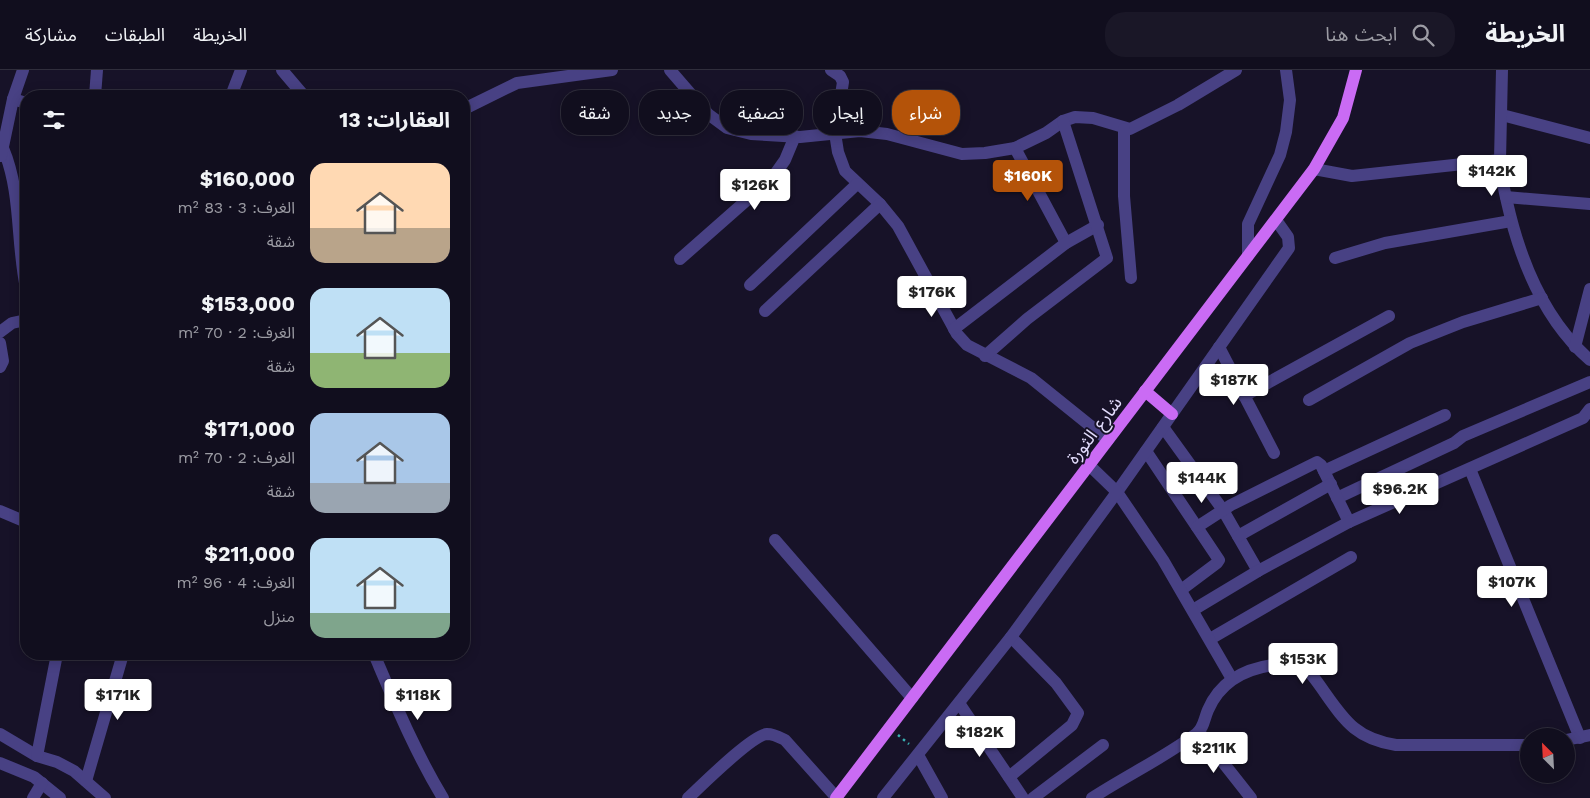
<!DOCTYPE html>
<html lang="ar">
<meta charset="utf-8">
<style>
body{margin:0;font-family:"Work Sans","Noto Sans Arabic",sans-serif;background:#1a1727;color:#f1f3f6;direction:rtl;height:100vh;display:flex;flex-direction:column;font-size:19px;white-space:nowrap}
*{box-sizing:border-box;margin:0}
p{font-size:16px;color:#9c9ca4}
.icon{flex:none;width:28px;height:28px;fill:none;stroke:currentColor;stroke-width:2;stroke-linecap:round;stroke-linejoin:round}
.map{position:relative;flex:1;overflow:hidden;direction:ltr}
.sheet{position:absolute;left:20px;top:20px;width:450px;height:570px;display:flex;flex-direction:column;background:#110e1e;border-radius:20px;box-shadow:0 2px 12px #0003,0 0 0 1px #302e3c;direction:rtl}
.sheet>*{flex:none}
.top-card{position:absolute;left:485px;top:20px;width:475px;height:45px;direction:rtl;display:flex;gap:10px}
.needle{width:32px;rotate:336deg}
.controls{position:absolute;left:1520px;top:658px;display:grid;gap:10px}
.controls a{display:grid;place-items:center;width:55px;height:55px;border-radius:50%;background:#110e1e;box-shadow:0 2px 12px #0003,0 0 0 1px #302e3c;font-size:25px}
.price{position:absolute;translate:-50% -42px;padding:0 11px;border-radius:5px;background:#fff;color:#222;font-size:16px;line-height:32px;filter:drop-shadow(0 1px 2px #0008)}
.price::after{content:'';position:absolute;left:50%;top:30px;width:15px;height:11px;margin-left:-8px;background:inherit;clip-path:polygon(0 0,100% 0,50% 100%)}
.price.selected{background:#b45309;color:#fff}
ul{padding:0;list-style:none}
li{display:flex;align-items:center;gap:15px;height:125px;padding:0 20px}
li span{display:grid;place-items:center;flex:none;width:140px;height:100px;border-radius:15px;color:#555}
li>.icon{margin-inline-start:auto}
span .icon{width:60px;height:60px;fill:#fffc;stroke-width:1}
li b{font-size:21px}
h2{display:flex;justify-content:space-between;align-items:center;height:60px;padding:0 20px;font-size:21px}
.chip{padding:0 18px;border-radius:20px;background:#110e1e;box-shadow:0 2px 12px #0003,0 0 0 1px #302e3c;font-size:18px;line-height:45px}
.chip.selected{background:#b45309;color:#fff}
header{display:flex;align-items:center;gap:30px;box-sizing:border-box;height:70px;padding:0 25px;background:#110e1e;border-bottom:1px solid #302e3c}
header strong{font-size:24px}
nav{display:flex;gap:28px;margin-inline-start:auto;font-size:18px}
.search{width:350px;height:45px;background:#1a1727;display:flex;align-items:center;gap:12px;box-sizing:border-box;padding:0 18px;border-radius:20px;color:#9c9ca4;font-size:19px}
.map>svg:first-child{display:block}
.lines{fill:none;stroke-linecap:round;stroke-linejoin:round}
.path{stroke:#39b2b3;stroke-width:2.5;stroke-dasharray:2.5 4;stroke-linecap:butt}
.street{stroke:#484184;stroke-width:12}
.primary{stroke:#ca6bf4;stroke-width:12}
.labels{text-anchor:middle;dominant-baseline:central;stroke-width:4;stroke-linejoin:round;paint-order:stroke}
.street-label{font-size:18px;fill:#e2dcfc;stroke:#171228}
</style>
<header>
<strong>الخريطة</strong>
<div class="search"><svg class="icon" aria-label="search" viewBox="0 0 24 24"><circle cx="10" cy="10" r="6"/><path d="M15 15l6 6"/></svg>ابحث هنا</div>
<nav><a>الخريطة</a><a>الطبقات</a><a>مشاركة</a></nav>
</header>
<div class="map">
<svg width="1590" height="728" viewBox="0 0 1590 728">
<rect width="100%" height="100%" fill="#171228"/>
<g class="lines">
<polyline class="path" points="898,665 909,674"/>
<g class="street">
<polyline points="282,0 304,26"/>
<polyline points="670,0 708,44 727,58 751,64 800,67 860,61 887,64 962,84 985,83 1015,78 1046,63 1063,51 1075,47 1093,48 1130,59 1178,35 1236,0"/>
<polyline points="831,0 840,6 843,12 835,63 838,82 845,101 880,134 898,156 957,264 967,275 1031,308 1108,370"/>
<polyline points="95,26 97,0"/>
<polyline points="231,26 241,0"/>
<polyline points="13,29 26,33"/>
<polyline points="464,39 517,13 612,0"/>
<polyline points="1502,45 1590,68"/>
<polyline points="1124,59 1124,126 1131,208"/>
<path d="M3,78C22,123 16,171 26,218"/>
<polyline points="1015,78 1066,173"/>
<polyline points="1,86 13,29 23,0"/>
<polyline points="1500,90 1502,0"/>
<path d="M1314,99L1352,106L1500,90C1500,104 1504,118 1507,132C1520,190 1544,250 1590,290"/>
<polyline points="1506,127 1590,134"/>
<polyline points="1248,186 1248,154 1280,85 1286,62 1290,30 1286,0"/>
<polyline points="1335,188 1385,173 1511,151"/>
<polyline points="680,189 773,107 785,90 795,66"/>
<polyline points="750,215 857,114"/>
<polyline points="765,241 880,134"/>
<polyline points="954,259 1066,173 1098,155"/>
<polyline points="0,262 12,253 26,250"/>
<polyline points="0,273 3,291 0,297"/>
<polyline points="1219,277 1274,383"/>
<polyline points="1575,277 1590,219"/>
<polyline points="985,286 1027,249 1107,188 1063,51"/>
<polyline points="1244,326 1389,246"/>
<polyline points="1309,330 1410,273 1463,252 1542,228"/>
<polyline points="1163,357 1223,440 1258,501"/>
<polyline points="1146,381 1219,490 1217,493 1181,520"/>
<polyline points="1470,399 1580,668"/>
<polyline points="1324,401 1445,345"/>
<polyline points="1337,428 1454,373 1463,366 1590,312"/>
<polyline points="0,441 26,452"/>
<polyline points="1197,457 1231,435 1317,392 1321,395 1349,452"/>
<polyline points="1238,466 1331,414"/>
<polyline points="775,470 912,628"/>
<polyline points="1193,540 1258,501 1349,452 1583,348 1590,339"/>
<polyline points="1210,569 1351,487"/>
<path d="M374,584C395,633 415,682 443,728"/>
<polyline points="1232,609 1163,490 1117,422 1289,178 1288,167 1276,150"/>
<polyline points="959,633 1023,728"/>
<polyline points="1199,662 1251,728"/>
<polyline points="0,664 37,686 57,692 74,701 105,728"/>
<polyline points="1566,670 1590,665"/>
<polyline points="918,685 942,728"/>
<polyline points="37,686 57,584"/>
<polyline points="0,693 34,707 60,728"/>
<polyline points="1009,707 1072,655 1078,643 1056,613 1011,567"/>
<polyline points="86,711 123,584"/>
<polyline points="33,728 42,713"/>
<path d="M688,728C701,716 752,665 767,664C774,664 779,667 785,670L836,727"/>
<polyline points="883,728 1011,567 1117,422 1089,395"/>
<polyline points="1033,728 1103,675"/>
<path d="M1092,728C1126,706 1163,688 1196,664C1204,658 1204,649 1208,640C1220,612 1244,599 1273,595C1287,593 1298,592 1309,602C1315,608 1320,616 1325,623C1346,653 1358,669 1396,675H1529"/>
</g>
<g class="primary">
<polyline points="1145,321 1172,344"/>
<polyline points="836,728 1314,99 1343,48 1356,0"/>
</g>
</g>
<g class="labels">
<g class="street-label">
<text transform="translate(1094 360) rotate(-53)">شارع الثورة</text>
</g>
</g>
</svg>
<div class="controls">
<a><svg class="needle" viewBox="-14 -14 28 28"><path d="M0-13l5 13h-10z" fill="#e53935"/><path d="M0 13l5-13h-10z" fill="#9c9ca4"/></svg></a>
</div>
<b class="price" style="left:1492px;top:127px">$142K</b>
<b class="price selected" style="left:1028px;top:132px">$160K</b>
<b class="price" style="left:755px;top:141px">$126K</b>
<b class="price" style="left:932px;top:248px">$176K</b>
<b class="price" style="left:1234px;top:336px">$187K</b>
<b class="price" style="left:1202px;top:434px">$144K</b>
<b class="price" style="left:1400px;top:445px">$96.2K</b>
<b class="price" style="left:1512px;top:538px">$107K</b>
<b class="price" style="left:1303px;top:615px">$153K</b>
<b class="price" style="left:118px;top:651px">$171K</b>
<b class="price" style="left:418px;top:651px">$118K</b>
<b class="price" style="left:980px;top:688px">$182K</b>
<b class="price" style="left:1214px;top:704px">$211K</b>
<div class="top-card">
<a class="chip selected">شراء</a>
<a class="chip">إيجار</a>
<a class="chip">تصفية</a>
<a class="chip">جديد</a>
<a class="chip">شقة</a>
</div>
<section class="sheet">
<h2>العقارات: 13<svg class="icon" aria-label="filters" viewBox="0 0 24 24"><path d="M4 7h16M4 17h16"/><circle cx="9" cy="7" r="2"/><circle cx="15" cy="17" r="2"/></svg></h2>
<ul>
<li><span style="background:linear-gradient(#ffd9b3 65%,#b9a48a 0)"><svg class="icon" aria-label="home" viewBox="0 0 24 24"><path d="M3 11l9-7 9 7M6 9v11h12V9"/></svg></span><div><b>$160,000</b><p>الغرف: 3 · 83 m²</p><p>شقة</p></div></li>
<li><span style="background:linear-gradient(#bfe0f5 65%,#8fb573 0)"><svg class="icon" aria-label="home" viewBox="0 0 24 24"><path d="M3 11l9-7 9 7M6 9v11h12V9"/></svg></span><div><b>$153,000</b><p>الغرف: 2 · 70 m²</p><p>شقة</p></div></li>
<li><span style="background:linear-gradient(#a9c7e8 70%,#9aa5b1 0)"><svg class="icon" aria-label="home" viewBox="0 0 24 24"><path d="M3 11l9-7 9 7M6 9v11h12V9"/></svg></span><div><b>$171,000</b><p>الغرف: 2 · 70 m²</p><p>شقة</p></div></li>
<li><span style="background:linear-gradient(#bfe0f5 75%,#7fa58c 0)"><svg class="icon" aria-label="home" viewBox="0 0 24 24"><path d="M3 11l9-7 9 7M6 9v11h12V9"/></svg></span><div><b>$211,000</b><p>الغرف: 4 · 96 m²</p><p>منزل</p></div></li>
</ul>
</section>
</div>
